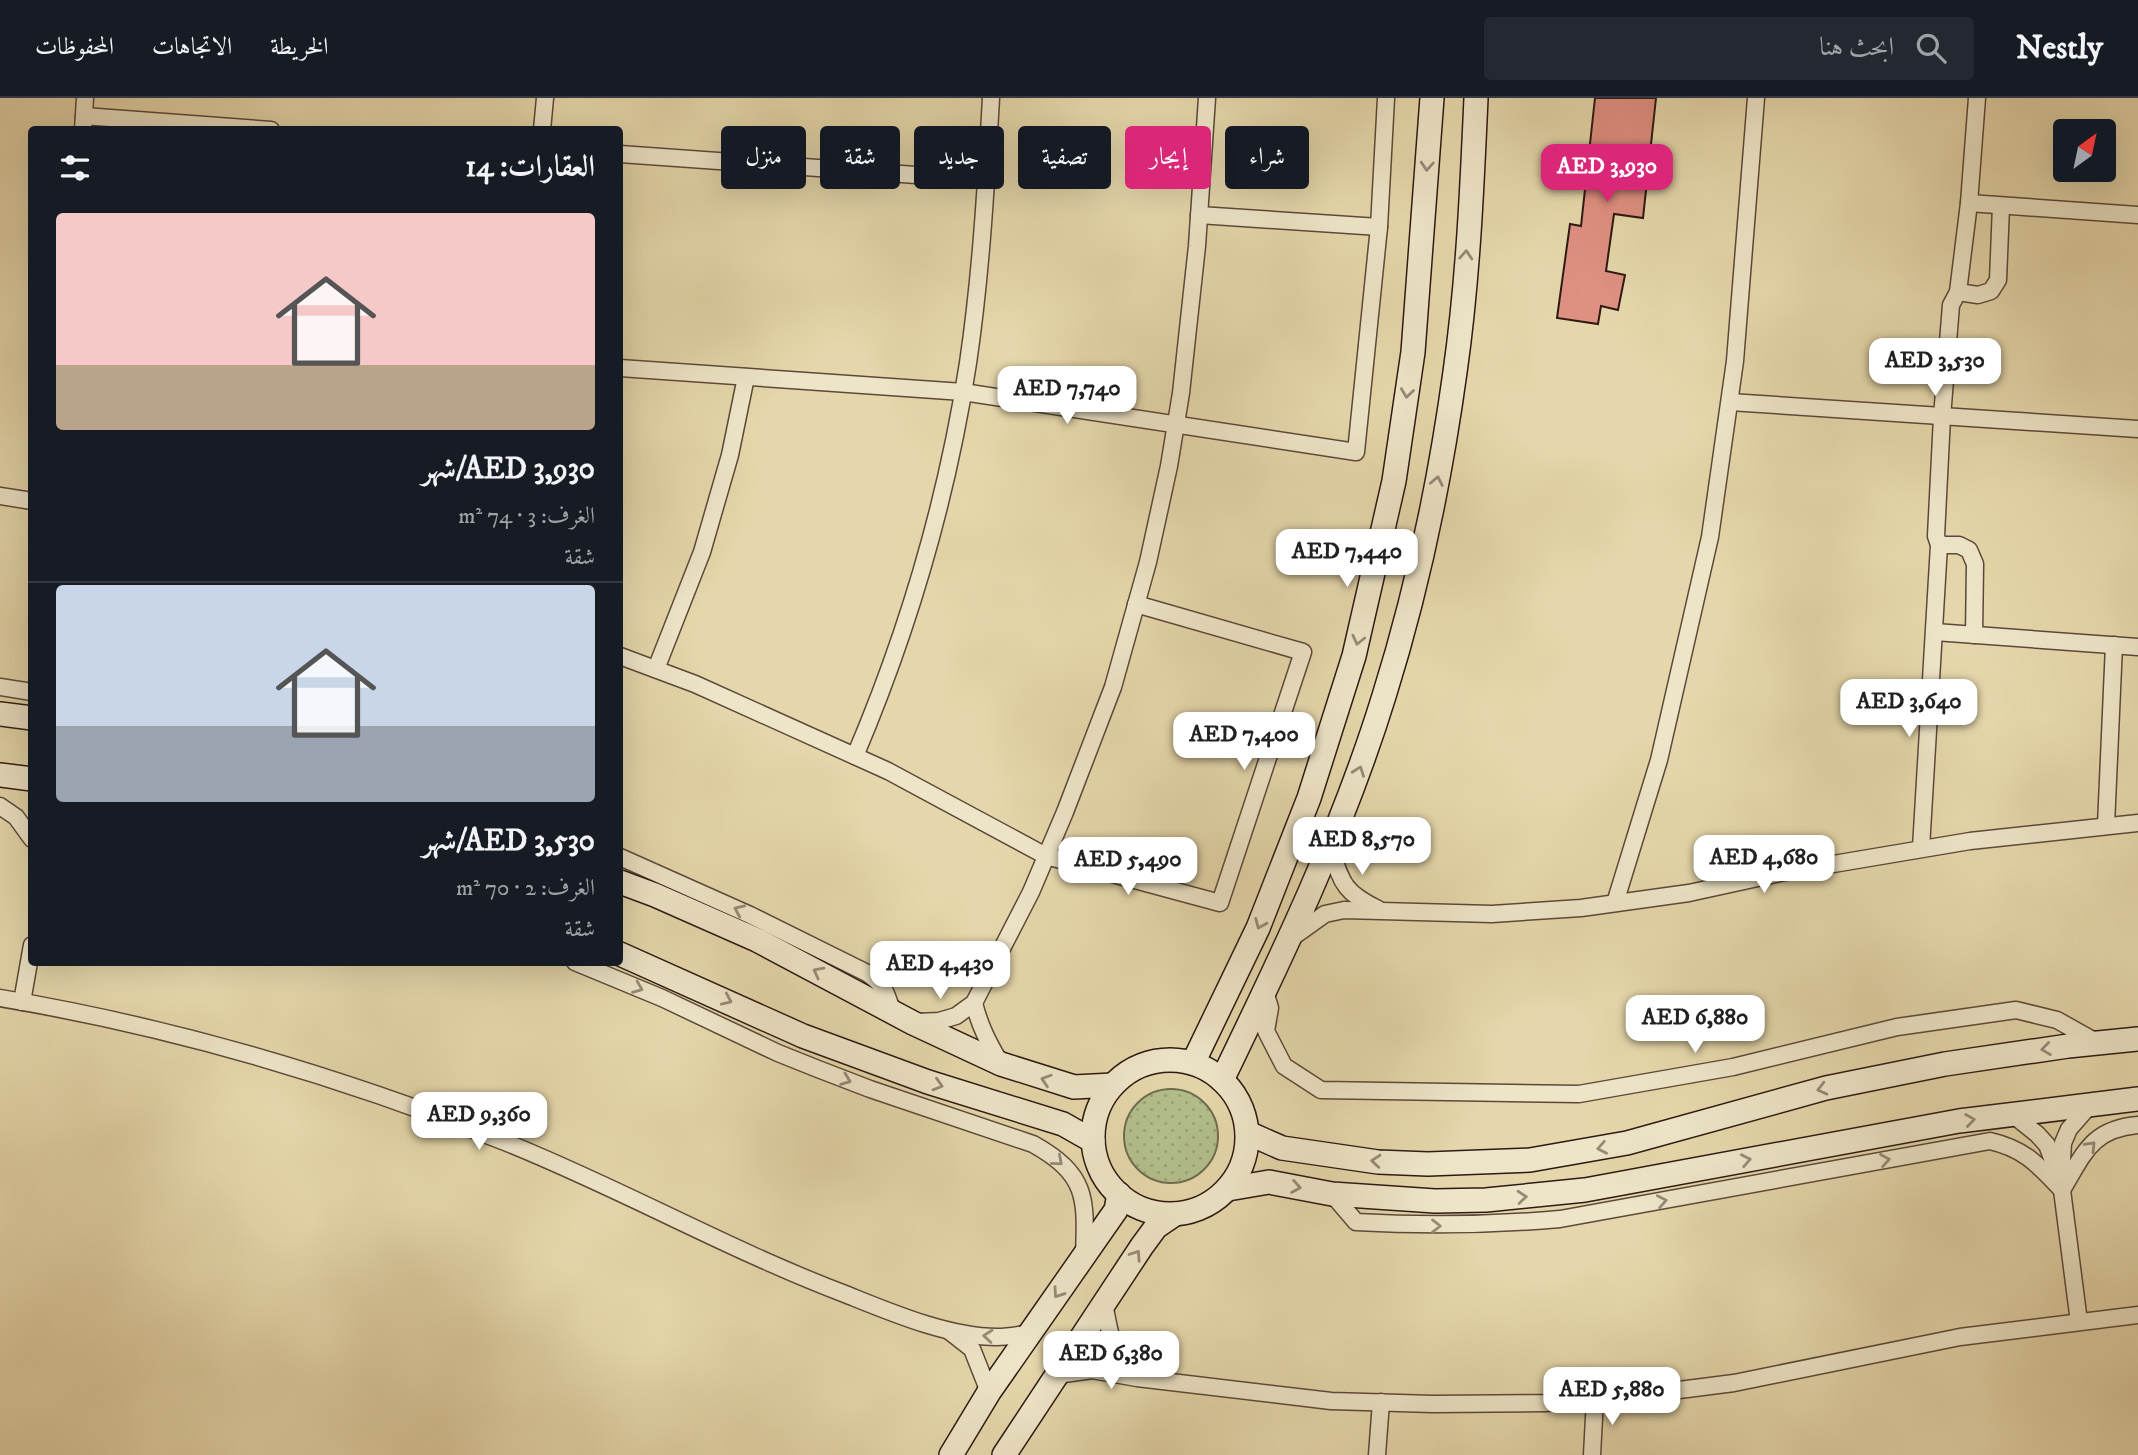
<!DOCTYPE html>
<html lang="ar">
<meta charset="utf-8">
<style>
body{margin:0;font-family:"IM FELL DW Pica",Amiri,serif;background:#242831;color:#f1f3f6;direction:rtl;height:100vh;display:flex;flex-direction:column;font-size:26px;white-space:nowrap}
*{box-sizing:border-box;margin:0}
p{font-size:23px;color:#9ea1a6}
.icon{flex:none;width:38px;height:38px;fill:none;stroke:currentColor;stroke-width:2;stroke-linecap:round;stroke-linejoin:round}
.map{position:relative;flex:1;overflow:hidden;direction:ltr}
.drawer{position:absolute;left:28px;top:28px;width:595px;height:840px;display:flex;flex-direction:column;background:#171b24;border-radius:7px;box-shadow:0 7px 28px #0002;direction:rtl}
.drawer>*{flex:none}
.hud{position:absolute;left:644px;top:28px;width:665px;height:63px;direction:rtl;display:flex;gap:14px}
.needle{width:46px;rotate:33deg}
.tools{position:absolute;left:2053px;top:21px;display:grid;gap:14px}
.tools a{display:grid;place-items:center;width:63px;height:63px;border-radius:7px;background:#171b24;box-shadow:0 7px 28px #0002;font-size:35px}
.price{position:absolute;translate:-50% -60px;padding:0 16px;border-radius:14px;background:#fff;color:#222;font-size:23px;line-height:46px;filter:drop-shadow(0 2px 4px #0008)}
.price::after{content:'';position:absolute;left:50%;top:42px;width:21px;height:16px;margin-left:-10px;background:inherit;clip-path:polygon(0 0,100% 0,50% 100%)}
.price.on{background:#db2777;color:#fff}
ul{padding:0;list-style:none}
li{display:grid;align-content:center;gap:14px;height:371px;padding:0 28px}
li+li{border-top:2px solid #363941}
li span{display:grid;place-items:center;height:217px;border-radius:7px;color:#555}
li>.icon{margin-inline-start:auto}
span .icon{width:126px;height:126px;fill:#fffc;stroke-width:1}
li b{font-size:30px}
h2{display:flex;justify-content:space-between;align-items:center;height:84px;padding:0 28px;font-size:30px}
.pill{padding:0 24px;border-radius:7px;background:#171b24;box-shadow:0 7px 28px #0002;font-size:24px;line-height:63px}
.pill.on{background:#db2777;color:#fff}
header{display:flex;align-items:center;gap:42px;box-sizing:border-box;height:98px;padding:0 35px;background:#171b24;border-bottom:2px solid #363941}
header strong{font-size:33px}
nav{display:flex;gap:38px;margin-inline-start:auto;font-size:24px}
.search{width:490px;height:63px;background:#242831;display:flex;align-items:center;gap:18px;box-sizing:border-box;padding:0 24px;border-radius:7px;color:#9ea1a6;font-size:26px}
.map>svg:first-child{display:block}
.park{fill:url(#park-dots);stroke:#706c4f;stroke-width:2}
.building{fill:#de9082;stroke:#2d1a13;stroke-width:2}
.lines{fill:none;stroke-linecap:round;stroke-linejoin:round}
.minor-casing{stroke:#5b4939;stroke-width:19}
.secondary-casing{stroke:#2d1a13;stroke-width:26}
.minor{stroke:#eee5c8;stroke-width:16}
.secondary{stroke:#eee5c8;stroke-width:23}
.oneway{stroke:#978a77}
</style>
<header>
<strong>Nestly</strong>
<div class="search"><svg class="icon" aria-label="search" viewBox="0 0 24 24"><circle cx="10" cy="10" r="6"/><path d="M15 15l6 6"/></svg>ابحث هنا</div>
<nav><a>الخريطة</a><a>الاتجاهات</a><a>المحفوظات</a></nav>
</header>
<div class="map">
<svg width="2138" height="1357" viewBox="0 0 2138 1357">
<defs>
<pattern id="park-dots" width="8" height="8" patternUnits="userSpaceOnUse" patternTransform="scale(1.75)"><rect width="8" height="8" fill="#b2bf8b"/><path d="M2 2h.1M6 6h.1" fill="none" stroke="#99a477" stroke-width="1.8" stroke-linecap="round"/></pattern>
</defs>
<rect width="100%" height="100%" fill="#e5d7ab"/>
<filter id="stains"><feTurbulence type="fractalNoise" baseFrequency=".00286" numOctaves="4"/><feColorMatrix values="0 0 0 0 .2 0 0 0 0 .09 0 0 0 0 .02 0 0 0 .5 -.17"/></filter>
<radialGradient id="worn" r=".72"><stop offset=".6" stop-color="#630" stop-opacity="0"/><stop offset="1" stop-color="#630" stop-opacity=".3"/></radialGradient>
<circle class="park" cx="1171" cy="1038" r="47"/>
<polygon class="building" points="1595,0 1656,0 1643,120 1614,116 1606,173 1625,177 1618,212 1601,208 1598,226 1557,220 1570,126 1581,128"/>
<g class="lines">
<defs>
<g id="minor">
<polyline points="84,18 271,32"/>
<polyline points="83,32 85,0"/>
<polyline points="542,32 545,0"/>
<polyline points="620,56 986,82"/>
<polyline points="1969,105 2138,117"/>
<polyline points="1199,117 1379,129"/>
<polyline points="1958,194 1978,197 1991,193 1998,182 2001,108"/>
<polyline points="620,270 963,294 1356,354 1379,129 1386,0"/>
<polyline points="1730,304 2138,331"/>
<polyline points="0,398 32,403"/>
<polyline points="1939,447 1959,447 1969,452 1975,466 1974,537"/>
<polyline points="1935,534 2138,549"/>
<polyline points="620,558 695,586 888,673 1046,758 1220,805 1303,554 1136,506"/>
<polyline points="656,571 702,454 730,357 746,279"/>
<polyline points="0,589 32,594"/>
<path d="M855,658C909,531 947,401 968,265C981,177 986,88 991,0"/>
<polyline points="0,708 16,719 32,741"/>
<polyline points="2106,727 2114,547"/>
<path d="M1330,749C1342,785 1343,794 1378,811"/>
<polyline points="1921,750 1939,447 1936,438 1942,319 1951,207 1958,194 1969,105 1977,0"/>
<path d="M620,759L750,817L867,875C884,887 886,893 892,913"/>
<polyline points="1615,805 1659,662 1710,439 1735,263 1756,0"/>
<polyline points="1290,841 1325,816 1344,812 1492,816 1581,810 1689,795 1780,775 1970,743 2138,725"/>
<path d="M575,864L662,900L778,955L818,971L870,991L1033,1046C1088,1077 1086,1100 1084,1158"/>
<polyline points="1265,893 1270,910 1266,933 1284,968 1321,992 1579,996 1733,969 1897,929 2016,912 2057,922 2098,945"/>
<path d="M0,900C173,929 342,979 505,1044C620,1090 729,1152 845,1196C890,1214 948,1239 997,1239C1008,1239 1019,1237 1030,1235"/>
<polyline points="22,904 32,847"/>
<path d="M974,905C980,929 989,946 1001,966"/>
<polyline points="916,924 939,923 956,918 974,905 1031,794 1065,714 1113,589 1148,464 1169,368 1181,295 1197,148 1207,0"/>
<polyline points="2012,1016 2037,1036 2047,1047 2058,1076"/>
<path d="M2062,1092C2084,1056 2091,1031 2138,1027"/>
<path d="M1332,1096L1356,1124C1424,1128 1491,1127 1560,1121L1990,1043C2025,1051 2038,1067 2062,1092"/>
<path d="M1104,1205C1111,1241 1112,1262 1149,1276"/>
<polyline points="2079,1224 2062,1092 2062,1062 2063,1045 2069,1031 2091,1006"/>
<polyline points="949,1233 972,1251 989,1294"/>
<polyline points="1057,1277 1092,1272 1137,1280 1331,1303 1433,1306 1545,1305 1640,1297 1734,1285 1960,1239 2138,1217"/>
<polyline points="1377,1357 1381,1304"/>
<polyline points="1592,1357 1595,1301"/>
</g>
<g id="secondary">
<polyline points="0,616 32,620"/>
<polyline points="0,677 32,681"/>
<polyline points="620,784 655,797 757,842 913,925 1001,966 1074,989 1113,987"/>
<polyline points="620,856 803,938 928,984 1063,1026 1093,1043"/>
<circle cx="1170" cy="1039" r="77"/>
<polyline points="1193,965 1258,830 1309,700 1354,558 1394,383 1413,254 1432,0"/>
<path d="M1222,982C1283,856 1343,731 1384,598C1417,493 1440,383 1455,274C1468,183 1472,91 1476,0"/>
<polyline points="1248,1035 1282,1050 1378,1064 1428,1066 1530,1062 1627,1045 1826,990 1945,966 2068,948 2138,941"/>
<polyline points="1228,1091 1269,1084 1332,1096 1435,1103 1486,1102 1585,1092 1959,1023 2138,1001"/>
<polyline points="951,1357 989,1294 1116,1112 1119,1096"/>
<polyline points="1004,1357 1142,1148 1156,1129 1175,1116"/>
</g>
</defs>
<use href="#minor" class="minor-casing"/>
<use href="#secondary" class="secondary-casing"/>
<use href="#minor" class="minor"/>
<use href="#secondary" class="secondary"/>
</g>
<defs><path id="oneway-chevron" d="M-2-3.5L2.5 0L-2 3.5" fill="none" stroke-width="1.6" stroke-linecap="round" stroke-linejoin="round" transform="scale(1.75)"/></defs>
<g class="oneway">
<use href="#oneway-chevron" transform="translate(1427 68) rotate(94)"/>
<use href="#oneway-chevron" transform="translate(1466 157) rotate(-86)"/>
<use href="#oneway-chevron" transform="translate(1407 295) rotate(98)"/>
<use href="#oneway-chevron" transform="translate(1437 383) rotate(-79)"/>
<use href="#oneway-chevron" transform="translate(1358 542) rotate(103)"/>
<use href="#oneway-chevron" transform="translate(1359 673) rotate(-70)"/>
<use href="#oneway-chevron" transform="translate(739 812) rotate(-156)"/>
<use href="#oneway-chevron" transform="translate(1260 826) rotate(113)"/>
<use href="#oneway-chevron" transform="translate(818 874) rotate(-152)"/>
<use href="#oneway-chevron" transform="translate(638 890) rotate(22)"/>
<use href="#oneway-chevron" transform="translate(727 902) rotate(24)"/>
<use href="#oneway-chevron" transform="translate(2046 951) rotate(172)"/>
<use href="#oneway-chevron" transform="translate(846 982) rotate(21)"/>
<use href="#oneway-chevron" transform="translate(1046 982) rotate(-162)"/>
<use href="#oneway-chevron" transform="translate(938 987) rotate(17)"/>
<use href="#oneway-chevron" transform="translate(1822 991) rotate(166)"/>
<use href="#oneway-chevron" transform="translate(1970 1022) rotate(-8)"/>
<use href="#oneway-chevron" transform="translate(2091 1048) rotate(-46)"/>
<use href="#oneway-chevron" transform="translate(1602 1050) rotate(169)"/>
<use href="#oneway-chevron" transform="translate(1746 1062) rotate(-11)"/>
<use href="#oneway-chevron" transform="translate(1885 1062) rotate(-10)"/>
<use href="#oneway-chevron" transform="translate(1058 1063) rotate(41)"/>
<use href="#oneway-chevron" transform="translate(1376 1063) rotate(-175)"/>
<use href="#oneway-chevron" transform="translate(1296 1089) rotate(10)"/>
<use href="#oneway-chevron" transform="translate(1522 1099) rotate(-5)"/>
<use href="#oneway-chevron" transform="translate(1662 1103) rotate(-11)"/>
<use href="#oneway-chevron" transform="translate(1436 1128)"/>
<use href="#oneway-chevron" transform="translate(1136 1157) rotate(-56)"/>
<use href="#oneway-chevron" transform="translate(1058 1195) rotate(125)"/>
<use href="#oneway-chevron" transform="translate(988 1238) rotate(-175)"/>
</g>
<rect width="100%" height="100%" filter="url(#stains)"/>
<rect width="100%" height="100%" fill="url(#worn)"/>
</svg>
<div class="tools">
<a><svg class="needle" viewBox="-14 -14 28 28"><path d="M0-13l5 13h-10z" fill="#e53935"/><path d="M0 13l5-13h-10z" fill="#9ea1a6"/></svg></a>
</div>
<b class="price on" style="left:1607px;top:106px">AED 3,930</b>
<b class="price" style="left:1935px;top:300px">AED 3,530</b>
<b class="price" style="left:1067px;top:328px">AED 7,740</b>
<b class="price" style="left:1347px;top:491px">AED 7,440</b>
<b class="price" style="left:1909px;top:641px">AED 3,640</b>
<b class="price" style="left:1244px;top:674px">AED 7,400</b>
<b class="price" style="left:1362px;top:779px">AED 8,570</b>
<b class="price" style="left:1764px;top:797px">AED 4,680</b>
<b class="price" style="left:1128px;top:799px">AED 5,490</b>
<b class="price" style="left:940px;top:903px">AED 4,430</b>
<b class="price" style="left:1695px;top:957px">AED 6,880</b>
<b class="price" style="left:479px;top:1054px">AED 9,360</b>
<b class="price" style="left:1111px;top:1293px">AED 6,380</b>
<b class="price" style="left:1612px;top:1329px">AED 5,880</b>
<div class="hud">
<a class="pill">شراء</a>
<a class="pill on">إيجار</a>
<a class="pill">تصفية</a>
<a class="pill">جديد</a>
<a class="pill">شقة</a>
<a class="pill">منزل</a>
</div>
<section class="drawer">
<h2>العقارات: 14<svg class="icon" aria-label="filters" viewBox="0 0 24 24"><path d="M4 7h16M4 17h16"/><circle cx="9" cy="7" r="2"/><circle cx="15" cy="17" r="2"/></svg></h2>
<ul>
<li><span style="background:linear-gradient(#f6c9c9 70%,#b9a48a 0)"><svg class="icon" aria-label="home" viewBox="0 0 24 24"><path d="M3 11l9-7 9 7M6 9v11h12V9"/></svg></span><div><b>AED 3,930/شهر</b><p>الغرف: 3 · 74 m²</p><p>شقة</p></div></li>
<li><span style="background:linear-gradient(#c9d6e8 65%,#9aa5b1 0)"><svg class="icon" aria-label="home" viewBox="0 0 24 24"><path d="M3 11l9-7 9 7M6 9v11h12V9"/></svg></span><div><b>AED 3,530/شهر</b><p>الغرف: 2 · 70 m²</p><p>شقة</p></div></li>
</ul>
</section>
</div>
